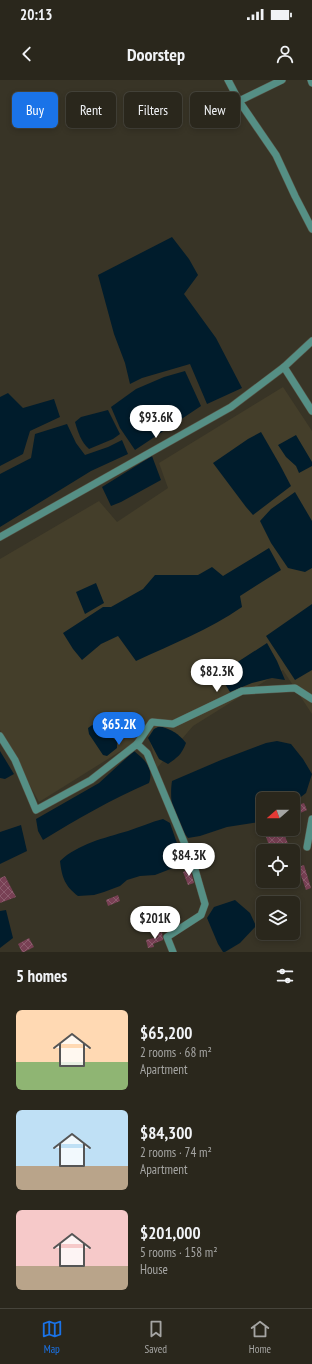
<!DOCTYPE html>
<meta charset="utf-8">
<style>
body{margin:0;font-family:"PT Sans Narrow",sans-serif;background:#322f25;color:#f1f3f6;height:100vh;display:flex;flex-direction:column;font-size:15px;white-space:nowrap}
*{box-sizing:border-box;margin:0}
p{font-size:13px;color:#a5a5a3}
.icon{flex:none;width:22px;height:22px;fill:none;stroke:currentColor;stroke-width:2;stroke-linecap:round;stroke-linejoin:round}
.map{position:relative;height:872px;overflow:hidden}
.details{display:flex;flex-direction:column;background:#2a271c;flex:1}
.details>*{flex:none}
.banner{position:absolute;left:12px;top:12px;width:288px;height:36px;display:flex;gap:8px}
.needle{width:26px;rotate:250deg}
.fabs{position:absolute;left:256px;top:712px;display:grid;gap:8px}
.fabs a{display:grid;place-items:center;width:44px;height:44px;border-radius:6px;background:#2a271c;box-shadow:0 2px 6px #0003,0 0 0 1px #46443b;font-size:20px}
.price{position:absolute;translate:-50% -34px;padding:0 9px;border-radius:14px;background:#fff;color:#222;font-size:13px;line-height:26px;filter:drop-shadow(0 1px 2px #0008)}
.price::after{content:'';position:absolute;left:50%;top:24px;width:12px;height:9px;margin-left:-6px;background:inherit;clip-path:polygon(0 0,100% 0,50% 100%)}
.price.current{background:#1a73e8;color:#fff}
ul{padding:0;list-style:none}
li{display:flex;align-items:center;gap:12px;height:100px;padding:0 16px}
li span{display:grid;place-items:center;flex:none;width:112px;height:80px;border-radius:6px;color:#555}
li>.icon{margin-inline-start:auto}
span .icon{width:48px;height:48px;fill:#fffc;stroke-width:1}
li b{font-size:17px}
h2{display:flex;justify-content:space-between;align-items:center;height:48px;padding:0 16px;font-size:17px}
.chip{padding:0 14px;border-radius:6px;background:#2a271c;box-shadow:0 2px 6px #0003,0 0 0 1px #46443b;font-size:14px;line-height:36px}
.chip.current{background:#1a73e8;color:#fff}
.status{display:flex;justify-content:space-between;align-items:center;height:28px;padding:0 20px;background:#2a271c;direction:ltr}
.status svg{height:11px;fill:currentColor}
header{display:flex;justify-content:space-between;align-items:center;height:52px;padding:0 16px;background:#2a271c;font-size:18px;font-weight:700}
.menu{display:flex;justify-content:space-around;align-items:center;height:56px;border-top:1px solid #46443b;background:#2a271c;font-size:11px;color:#a5a5a3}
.menu a{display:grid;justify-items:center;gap:2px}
.menu .current{color:#1a73e8}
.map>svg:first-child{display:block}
.built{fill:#443e2a}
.water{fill:#001c2c}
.building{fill:url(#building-cross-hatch)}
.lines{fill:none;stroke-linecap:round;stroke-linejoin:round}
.street-casing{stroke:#565245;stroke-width:8}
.street{stroke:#558f85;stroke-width:7}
</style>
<div class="status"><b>20:13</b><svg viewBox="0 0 49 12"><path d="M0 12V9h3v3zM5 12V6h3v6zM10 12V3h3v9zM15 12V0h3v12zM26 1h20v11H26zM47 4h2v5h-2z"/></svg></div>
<header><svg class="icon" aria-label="back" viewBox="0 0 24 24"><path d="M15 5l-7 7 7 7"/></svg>Doorstep<svg class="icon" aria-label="person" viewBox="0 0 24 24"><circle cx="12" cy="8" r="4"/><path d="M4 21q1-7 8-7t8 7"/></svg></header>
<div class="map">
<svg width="312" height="872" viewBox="0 0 312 872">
<defs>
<pattern id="building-cross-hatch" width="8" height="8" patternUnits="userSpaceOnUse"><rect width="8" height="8" fill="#784054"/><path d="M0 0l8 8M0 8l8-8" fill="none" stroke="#8c5c6d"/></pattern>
</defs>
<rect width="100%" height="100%" fill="#383426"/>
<polygon class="built" points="283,307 312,351 312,634 283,590 193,646 157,688 148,654 39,722 0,650 0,479 99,421 117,442 168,408 159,383"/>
<g class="water">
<polygon points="172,157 189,179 198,195 184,214 216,258 242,308 207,324 190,284 142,298 130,304 125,283 114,254 98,195"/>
<polygon points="185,291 201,326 135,370 120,348 111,327 136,309 164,297"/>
<polygon points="8,313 23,328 54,319 60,337 30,351 23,374 0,386 0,317"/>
<path d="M108,330L120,354L113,359L89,369C81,362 78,352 75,342L81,337Z"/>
<polygon points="67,344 76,363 85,375 108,367 122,360 128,374 91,391 0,447 0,394 31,378 35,354"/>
<polygon points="261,352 280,385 291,406 253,435 246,427 213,383 248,359"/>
<polygon points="296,355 312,382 312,386 299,393 296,386 286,377 278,365"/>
<polygon points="152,376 161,400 121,422 111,426 102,407"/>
<polygon points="295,412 312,441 312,488 305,492 288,488 271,463 260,441 271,429"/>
<path d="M269,468L281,490L240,516L242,527C209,550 172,564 136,581L118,556L101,564L82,580L73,569L63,553L103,527H111L143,509L155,495H198L212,487L223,496Z"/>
<polygon points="96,503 104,523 85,534 76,512"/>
<polygon points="312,524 312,590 295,600 266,556"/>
<polygon points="267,563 277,581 285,600 272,598 252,603 230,612 219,594"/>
<polygon points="100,642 109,655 117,661 117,668 107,676 103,675 89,654 88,648 95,643"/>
<path d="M160,646C172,650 178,653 186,663C182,674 177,678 168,684L159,679L148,658L154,649Z"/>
<path d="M277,661L291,664L303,679L312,694L306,713L293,723V719H263V740L259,742L227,747L200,756L188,758C185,754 181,750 179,745C171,734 170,714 172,701L221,680L266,663Z"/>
<polygon points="0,671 14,694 5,699 0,698"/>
<path d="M134,671C145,680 154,688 149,703C112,719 77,739 43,760L38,751L36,739L99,703Z"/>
<path d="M163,739L170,743L180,772L173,788L155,795L140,796L127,800L120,806L104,812L94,815L78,816C65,806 62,798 60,781C78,764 104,758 128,751C140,747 151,742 163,739Z"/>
<polygon points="21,745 27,771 0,784 0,752"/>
<polygon points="235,820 250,833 256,846 240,863 225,872 223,872 218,864 207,838 214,827"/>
<polygon points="6,830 13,858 0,868 0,831"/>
</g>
<g class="building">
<polygon points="304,723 307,730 298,734 295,726"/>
<polygon points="278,749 282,749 291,771 271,771 265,754"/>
<polygon points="304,785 311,808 306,810 298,787"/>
<polygon points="190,789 194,803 188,805 183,792"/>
<polygon points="5,796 16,817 0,823 0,798"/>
<polygon points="118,815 120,821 108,826 106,820"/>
<polygon points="162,852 163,860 153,864 154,867 148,868 146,860 158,857 157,854"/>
<polygon points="29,858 34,867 24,872 22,872 18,864"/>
</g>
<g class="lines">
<defs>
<g id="street">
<polyline points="228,0 239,21 282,0"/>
<polyline points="311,0 312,3"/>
<polyline points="239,21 276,75 295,116 312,149"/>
<polyline points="284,287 312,331"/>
<polyline points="0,457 231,327 284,287 312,261"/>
<polyline points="0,656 15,680 36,730 91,700 137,664 147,673 194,786 205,824 201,835 167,857 173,872"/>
<polyline points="137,664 152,642 173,644 242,611 295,608 312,619"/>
<polyline points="307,767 312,739"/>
</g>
</defs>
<use href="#street" class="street-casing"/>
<use href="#street" class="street"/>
</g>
</svg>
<div class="fabs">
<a><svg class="needle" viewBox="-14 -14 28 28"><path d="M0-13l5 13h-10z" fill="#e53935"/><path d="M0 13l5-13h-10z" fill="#a5a5a3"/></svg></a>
<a><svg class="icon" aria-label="locate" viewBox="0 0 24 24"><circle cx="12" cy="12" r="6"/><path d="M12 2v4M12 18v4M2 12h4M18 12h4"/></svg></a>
<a><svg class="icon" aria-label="layers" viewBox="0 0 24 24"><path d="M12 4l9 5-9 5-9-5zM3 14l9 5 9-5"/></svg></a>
</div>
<b class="price" style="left:156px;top:359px">$93.6K</b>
<b class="price" style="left:217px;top:613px">$82.3K</b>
<b class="price current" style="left:119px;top:666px">$65.2K</b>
<b class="price" style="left:189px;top:797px">$84.3K</b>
<b class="price" style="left:155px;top:860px">$201K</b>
<div class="banner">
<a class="chip current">Buy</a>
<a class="chip">Rent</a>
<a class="chip">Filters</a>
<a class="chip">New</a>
</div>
</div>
<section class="details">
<h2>5 homes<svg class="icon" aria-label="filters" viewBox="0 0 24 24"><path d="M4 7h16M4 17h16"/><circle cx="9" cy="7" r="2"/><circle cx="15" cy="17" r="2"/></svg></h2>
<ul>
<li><span style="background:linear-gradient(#ffd9b3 65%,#8fb573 0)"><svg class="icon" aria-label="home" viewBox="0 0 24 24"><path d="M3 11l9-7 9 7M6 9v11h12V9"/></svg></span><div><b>$65,200</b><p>2 rooms · 68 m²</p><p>Apartment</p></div></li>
<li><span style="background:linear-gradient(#bfe0f5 70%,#b9a48a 0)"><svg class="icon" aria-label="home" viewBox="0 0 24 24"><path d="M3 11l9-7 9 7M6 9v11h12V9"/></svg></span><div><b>$84,300</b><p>2 rooms · 74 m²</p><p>Apartment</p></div></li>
<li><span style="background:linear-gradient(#f6c9c9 70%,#b9a48a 0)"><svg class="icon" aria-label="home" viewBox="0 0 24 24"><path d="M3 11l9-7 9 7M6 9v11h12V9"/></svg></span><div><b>$201,000</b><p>5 rooms · 158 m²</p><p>House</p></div></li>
</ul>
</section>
<nav class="menu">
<a class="current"><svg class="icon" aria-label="map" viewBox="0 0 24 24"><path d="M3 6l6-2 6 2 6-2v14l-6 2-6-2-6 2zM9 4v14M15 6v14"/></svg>Map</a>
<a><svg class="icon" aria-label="saved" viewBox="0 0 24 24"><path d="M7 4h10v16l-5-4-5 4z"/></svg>Saved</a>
<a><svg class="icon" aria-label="home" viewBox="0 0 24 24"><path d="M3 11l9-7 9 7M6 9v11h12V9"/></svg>Home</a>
</nav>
